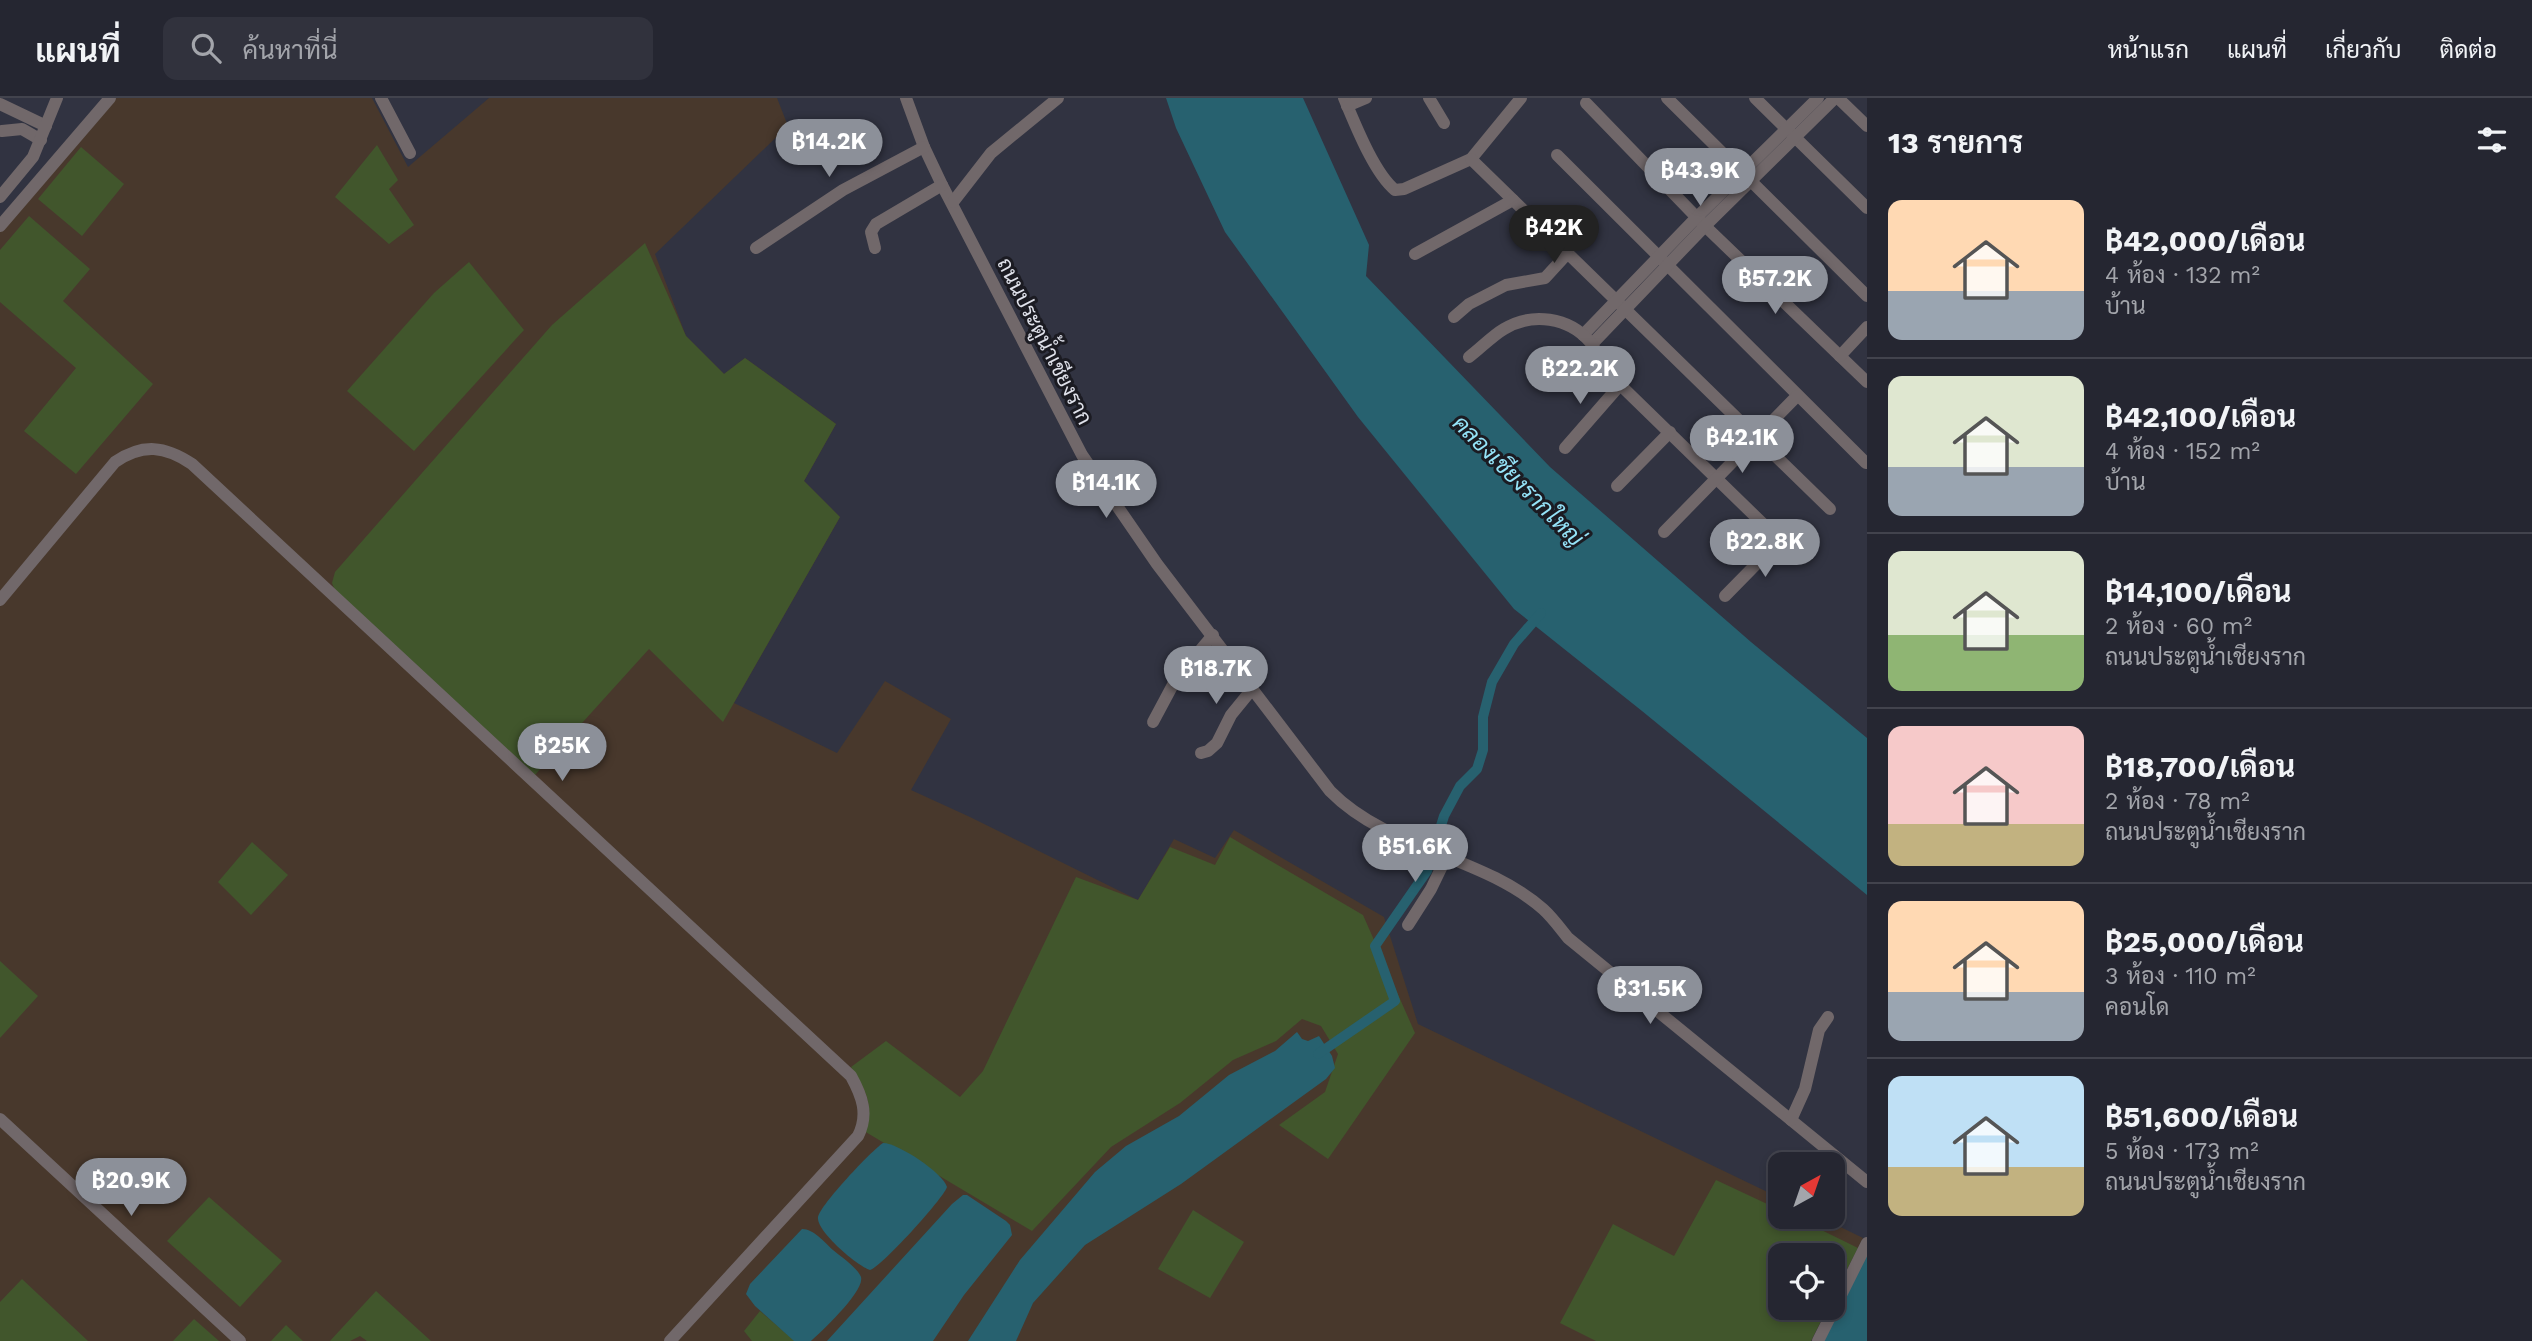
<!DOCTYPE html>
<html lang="th">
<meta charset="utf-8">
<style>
body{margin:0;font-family:"Work Sans",Sarabun,sans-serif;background:#31323d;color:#f1f3f6;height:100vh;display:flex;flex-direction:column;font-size:26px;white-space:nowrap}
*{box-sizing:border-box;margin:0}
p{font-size:23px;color:#a3a5ab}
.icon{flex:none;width:38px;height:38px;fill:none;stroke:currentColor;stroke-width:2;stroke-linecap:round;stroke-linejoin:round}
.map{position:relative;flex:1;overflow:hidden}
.drawer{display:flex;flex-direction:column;background:#252631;width:665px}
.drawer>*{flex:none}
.needle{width:46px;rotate:40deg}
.controls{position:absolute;left:1768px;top:1054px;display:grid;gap:14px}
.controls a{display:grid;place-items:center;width:77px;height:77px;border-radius:14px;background:#252631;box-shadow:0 4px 10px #0003,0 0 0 2px #42434d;font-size:35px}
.price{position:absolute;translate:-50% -60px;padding:0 16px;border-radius:24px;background:#8c9099;color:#fff;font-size:23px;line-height:46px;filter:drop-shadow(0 2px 4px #0008)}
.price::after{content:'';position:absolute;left:50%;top:42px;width:21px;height:16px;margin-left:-10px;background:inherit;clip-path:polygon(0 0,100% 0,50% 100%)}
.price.active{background:#222;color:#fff}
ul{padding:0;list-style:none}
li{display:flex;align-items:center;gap:21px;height:175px;padding:0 21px}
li+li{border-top:2px solid #42434d}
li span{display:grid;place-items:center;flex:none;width:196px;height:140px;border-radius:14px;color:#555}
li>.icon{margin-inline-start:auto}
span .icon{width:84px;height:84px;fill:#fffc;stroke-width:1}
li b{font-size:30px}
h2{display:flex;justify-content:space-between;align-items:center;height:84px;padding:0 21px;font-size:30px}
header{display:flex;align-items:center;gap:42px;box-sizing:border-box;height:98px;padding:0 35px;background:#252631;border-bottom:2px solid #42434d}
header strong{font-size:33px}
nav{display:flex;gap:38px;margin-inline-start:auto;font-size:24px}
.search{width:490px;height:63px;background:#31323d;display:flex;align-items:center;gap:18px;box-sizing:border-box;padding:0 24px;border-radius:14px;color:#a3a5ab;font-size:26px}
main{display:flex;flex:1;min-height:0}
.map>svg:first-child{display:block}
.industrial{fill:#48382c}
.green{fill:#41562c}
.water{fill:#27616f}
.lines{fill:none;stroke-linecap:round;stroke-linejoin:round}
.canal{stroke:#27616f;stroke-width:10}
.minor{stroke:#71686a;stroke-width:12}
.labels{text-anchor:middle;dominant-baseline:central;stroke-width:6;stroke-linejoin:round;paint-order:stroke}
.street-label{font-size:21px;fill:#e0e2eb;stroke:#1b1b22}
.water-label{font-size:23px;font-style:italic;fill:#95e3f8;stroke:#1b1b22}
</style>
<header>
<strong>แผนที่</strong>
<div class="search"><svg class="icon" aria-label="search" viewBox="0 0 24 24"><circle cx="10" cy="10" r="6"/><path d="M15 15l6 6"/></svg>ค้นหาที่นี่</div>
<nav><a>หน้าแรก</a><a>แผนที่</a><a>เกี่ยวกับ</a><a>ติดต่อ</a></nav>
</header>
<main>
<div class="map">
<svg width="1867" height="1243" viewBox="0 0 1867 1243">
<rect width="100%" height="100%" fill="#313341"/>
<polygon class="industrial" points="105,0 372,0 408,69 489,0 777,0 788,28 655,156 686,238 724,276 745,260 836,326 804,383 840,419 734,605 837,655 885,583 951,621 911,692 970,719 1138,802 1174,741 1215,760 1234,732 1384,819 1418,926 1780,1100 1780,1118 1818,1118 1863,1140 1832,1200 1832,1157 1780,1157 1780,1209 1828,1209 1811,1243 0,1243 0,123"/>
<g class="green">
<polygon points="377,47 398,82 389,91 414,127 389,146 335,99"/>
<polygon points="81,49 124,86 82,138 38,101"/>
<polygon points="29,118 90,171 63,203 153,286 76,376 24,333 76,270 0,204 0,152"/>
<polygon points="645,145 686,238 724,276 745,260 836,326 804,383 840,419 723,624 649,551 535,677 336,495 332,485 335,474 552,227"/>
<polygon points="469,164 524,232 414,353 347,293 434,195"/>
<path d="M1230,739L1363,817L1415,935L1328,1061L1279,1027L1325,994L1338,956L1321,928L1302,921L1276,943L1233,962L1180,1005L1111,1049L1032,1133L864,1033C876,1008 865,991 851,969L886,943L960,999L983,973L1076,779L1138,802L1170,749L1215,767Z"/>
<polygon points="252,744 288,777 251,817 218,784"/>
<polygon points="0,863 38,898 0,940"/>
<polygon points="1716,1082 1780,1112 1780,1118 1793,1118 1858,1150 1832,1200 1832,1157 1780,1157 1780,1209 1828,1209 1811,1243 1596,1243 1560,1225 1613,1126 1674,1158"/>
<polygon points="209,1099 282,1163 240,1209 167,1143"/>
<polygon points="1193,1112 1244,1144 1210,1200 1158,1171"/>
<polygon points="22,1181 88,1243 0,1243 0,1204"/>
<polygon points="376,1193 431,1243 367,1243 360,1238 350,1243 330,1243"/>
<polygon points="760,1213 795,1243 752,1243 744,1233"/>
<polygon points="194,1221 219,1243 173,1243"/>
<polygon points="286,1227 303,1243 271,1243"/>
</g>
<g class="water">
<polygon points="1166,0 1303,0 1369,147 1366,178 1550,369 1751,544 1867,640 1867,797 1642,613 1514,511 1358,319 1225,134 1176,30"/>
<polygon points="1297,934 1302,941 1308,943 1319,938 1332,958 1335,970 1326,981 1181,1086 1085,1147 1033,1205 1016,1243 968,1243 1020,1162 1095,1074 1126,1048 1179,1018 1229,977 1275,953"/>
<path d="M883,1045C898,1045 943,1075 947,1089C943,1101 881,1169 870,1172C857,1168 816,1133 818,1119C820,1107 872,1052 883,1045Z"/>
<polygon points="963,1097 967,1097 1006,1123 1010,1127 1012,1137 964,1197 933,1243 827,1243 952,1106"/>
<path d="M802,1131C814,1131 824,1144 833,1152C841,1159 857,1169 861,1179C865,1193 821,1234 811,1243H794L755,1208L746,1196L750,1186Z"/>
<polygon points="1867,1155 1867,1243 1824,1243"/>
</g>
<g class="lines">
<polyline class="canal" points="1318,956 1395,903 1375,848 1427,773 1444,718 1460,688 1477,671 1483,652 1483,619 1492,584 1514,546 1541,515"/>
<g class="minor">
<polyline points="381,0 410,55"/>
<path d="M906,0L924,49L942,87L1082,357L1157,466L1330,693C1388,752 1483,758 1543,811C1552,819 1560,830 1568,840L1867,1084"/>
<path d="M1344,0C1355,26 1374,75 1395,92L1404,91L1471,61L1521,0"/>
<polyline points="1429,0 1444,25"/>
<polyline points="1667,0 1867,198"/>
<polyline points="1755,0 1867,110"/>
<polyline points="1838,0 1867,28"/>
<polyline points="1586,5 1705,128 1867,284"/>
<polyline points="0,6 46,28"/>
<polyline points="1347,8 1366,0"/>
<polyline points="2,33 22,31 41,42"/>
<polyline points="1557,57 1866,365"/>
<polyline points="1471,61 1830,411"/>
<polyline points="0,99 33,59 57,0"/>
<polyline points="953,104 991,55 1058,0"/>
<polyline points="0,128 110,0"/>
<polyline points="756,150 843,92 924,49"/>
<polyline points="875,150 871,134 876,126 942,87"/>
<polyline points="1415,156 1513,102"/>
<polyline points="1454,219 1469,206 1506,187 1545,180 1567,156"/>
<polyline points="1583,237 1697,119 1818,0"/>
<polyline points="1592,246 1705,128 1835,0"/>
<polyline points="1840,258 1867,229"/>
<path d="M1469,259C1481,250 1492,238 1504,231C1532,214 1569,219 1590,244C1598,254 1602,267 1610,277L1796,458"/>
<polyline points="1565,350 1620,287"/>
<polyline points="1617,388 1670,334"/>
<polyline points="1664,434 1797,298"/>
<polyline points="1725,498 1780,442"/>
<path d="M0,502L115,364C143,345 165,348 192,366L851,978C862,998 869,1016 858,1038L670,1243"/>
<polyline points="1153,624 1176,581 1213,537"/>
<polyline points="1201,655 1208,653 1217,645 1231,617 1253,590"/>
<polyline points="1408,827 1431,791 1446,760"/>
<polyline points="0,1021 240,1243"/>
<polyline points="1791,1022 1805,991 1819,932 1828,919"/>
<polyline points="1818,1243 1867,1145"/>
</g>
</g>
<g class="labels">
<g class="street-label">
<text transform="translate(1045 243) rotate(63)">ถนนประตูน้ำเชียงราก</text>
</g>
<g class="water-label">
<text transform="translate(1518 383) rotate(45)">คลองเชียงรากใหญ่</text>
</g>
</g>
</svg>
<div class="controls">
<a><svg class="needle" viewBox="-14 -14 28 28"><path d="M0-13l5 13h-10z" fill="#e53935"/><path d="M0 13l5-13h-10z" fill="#a3a5ab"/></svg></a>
<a><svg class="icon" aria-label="locate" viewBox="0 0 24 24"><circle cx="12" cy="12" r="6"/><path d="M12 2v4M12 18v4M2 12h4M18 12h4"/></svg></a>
</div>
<b class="price" style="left:829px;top:81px">฿14.2K</b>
<b class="price" style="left:1700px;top:110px">฿43.9K</b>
<b class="price active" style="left:1554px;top:167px">฿42K</b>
<b class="price" style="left:1775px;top:218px">฿57.2K</b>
<b class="price" style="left:1580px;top:308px">฿22.2K</b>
<b class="price" style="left:1742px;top:377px">฿42.1K</b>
<b class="price" style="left:1106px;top:422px">฿14.1K</b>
<b class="price" style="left:1765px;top:481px">฿22.8K</b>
<b class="price" style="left:1216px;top:608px">฿18.7K</b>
<b class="price" style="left:562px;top:685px">฿25K</b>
<b class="price" style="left:1415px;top:786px">฿51.6K</b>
<b class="price" style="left:1650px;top:928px">฿31.5K</b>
<b class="price" style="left:131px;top:1120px">฿20.9K</b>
</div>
<section class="drawer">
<h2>13 รายการ<svg class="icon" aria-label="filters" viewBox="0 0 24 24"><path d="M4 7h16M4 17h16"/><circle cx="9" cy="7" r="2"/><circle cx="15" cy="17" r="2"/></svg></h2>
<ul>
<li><span style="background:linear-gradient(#ffd9b3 65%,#9aa5b1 0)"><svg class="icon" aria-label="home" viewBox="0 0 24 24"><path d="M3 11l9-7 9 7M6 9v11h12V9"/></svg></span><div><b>฿42,000/เดือน</b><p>4 ห้อง · 132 m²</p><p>บ้าน</p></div></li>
<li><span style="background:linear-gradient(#dfe7d0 65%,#9aa5b1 0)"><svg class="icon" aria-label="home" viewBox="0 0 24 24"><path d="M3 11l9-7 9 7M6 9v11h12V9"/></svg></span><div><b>฿42,100/เดือน</b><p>4 ห้อง · 152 m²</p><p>บ้าน</p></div></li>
<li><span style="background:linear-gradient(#dfe7d0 60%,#8fb573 0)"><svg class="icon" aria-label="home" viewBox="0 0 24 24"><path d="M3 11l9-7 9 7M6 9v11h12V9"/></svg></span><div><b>฿14,100/เดือน</b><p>2 ห้อง · 60 m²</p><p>ถนนประตูน้ำเชียงราก</p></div></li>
<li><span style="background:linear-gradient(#f6c9c9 70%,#c2b280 0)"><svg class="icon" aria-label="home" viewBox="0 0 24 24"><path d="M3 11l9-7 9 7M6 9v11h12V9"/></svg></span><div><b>฿18,700/เดือน</b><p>2 ห้อง · 78 m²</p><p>ถนนประตูน้ำเชียงราก</p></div></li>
<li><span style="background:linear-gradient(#ffd9b3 65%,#9aa5b1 0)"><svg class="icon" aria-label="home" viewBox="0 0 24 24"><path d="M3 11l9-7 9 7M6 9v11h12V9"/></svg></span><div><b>฿25,000/เดือน</b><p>3 ห้อง · 110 m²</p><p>คอนโด</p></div></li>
<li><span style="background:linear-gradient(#bfe0f5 65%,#c2b280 0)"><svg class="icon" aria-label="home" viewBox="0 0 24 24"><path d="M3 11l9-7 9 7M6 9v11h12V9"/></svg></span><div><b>฿51,600/เดือน</b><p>5 ห้อง · 173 m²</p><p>ถนนประตูน้ำเชียงราก</p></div></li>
</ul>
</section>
</main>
